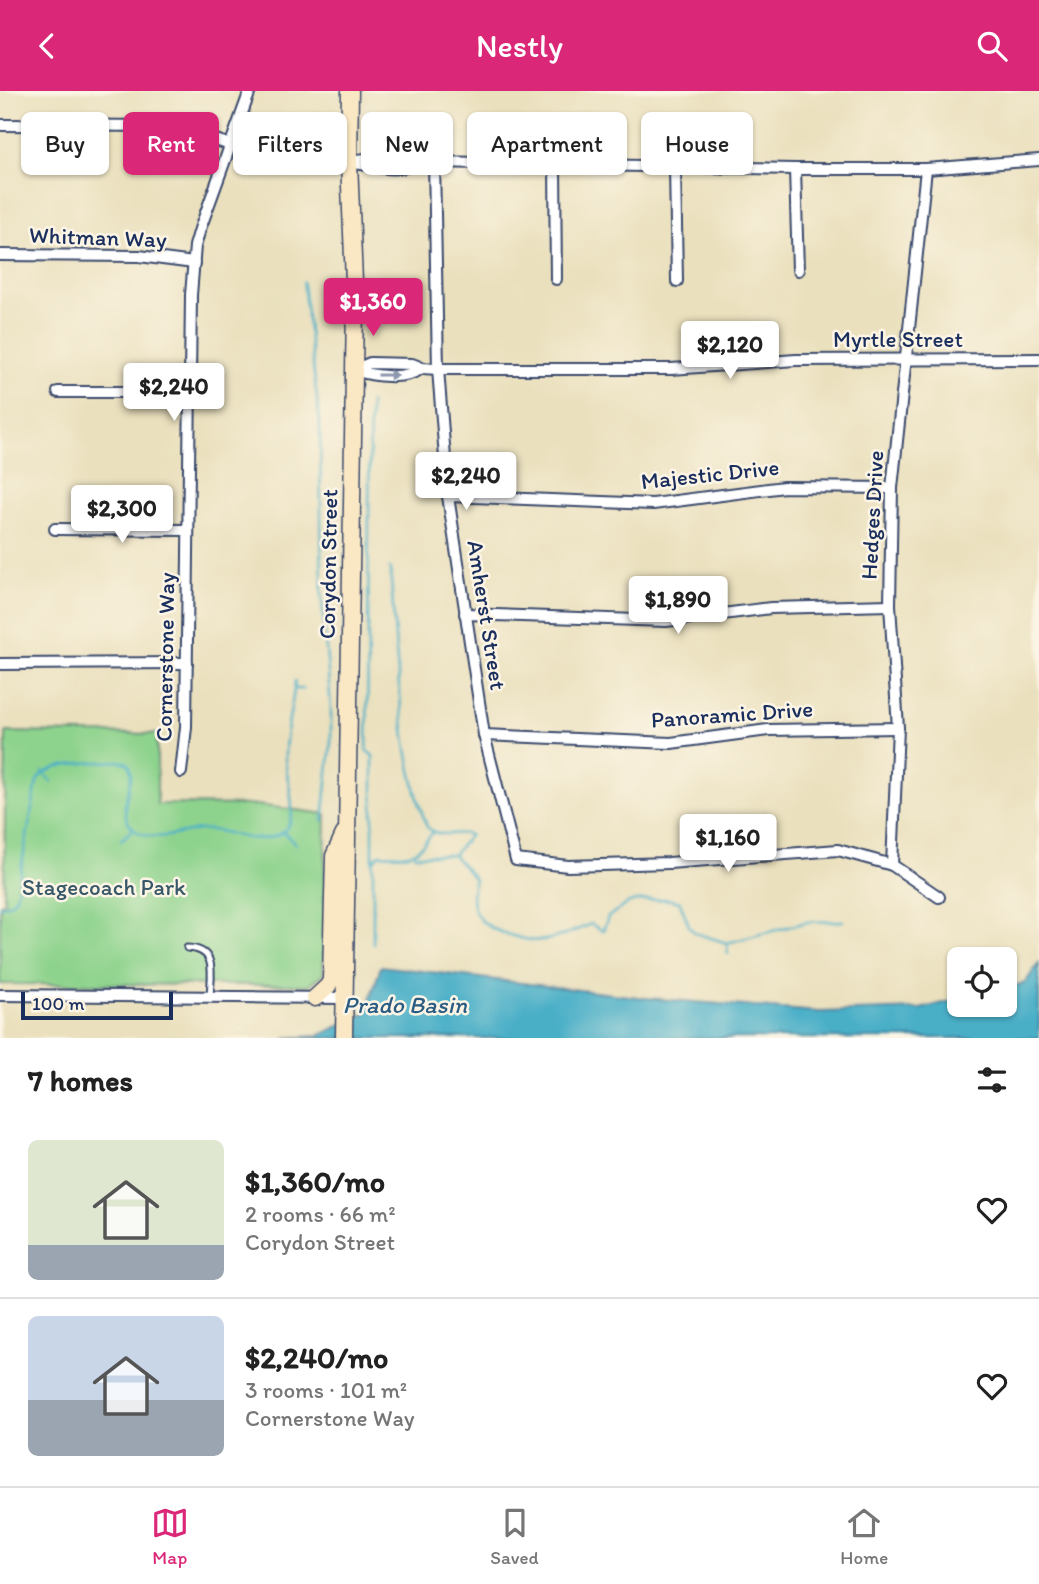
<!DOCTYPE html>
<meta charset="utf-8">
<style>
body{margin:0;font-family:Itim,sans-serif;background:#f6f6f6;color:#222;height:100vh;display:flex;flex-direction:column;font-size:26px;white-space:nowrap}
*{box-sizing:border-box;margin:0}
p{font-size:23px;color:#767676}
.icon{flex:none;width:38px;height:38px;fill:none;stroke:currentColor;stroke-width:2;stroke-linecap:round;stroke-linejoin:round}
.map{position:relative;height:947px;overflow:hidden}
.side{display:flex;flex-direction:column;background:#fff;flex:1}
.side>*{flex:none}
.hud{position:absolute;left:21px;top:21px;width:998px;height:63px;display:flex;gap:14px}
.fabs{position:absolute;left:947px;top:856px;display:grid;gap:14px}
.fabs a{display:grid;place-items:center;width:70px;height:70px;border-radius:10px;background:#fff;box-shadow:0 2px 5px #0004;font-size:35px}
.scale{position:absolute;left:21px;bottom:18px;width:152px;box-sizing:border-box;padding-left:7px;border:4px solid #1b2f5e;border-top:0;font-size:19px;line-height:24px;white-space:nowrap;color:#1b2f5e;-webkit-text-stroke:5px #fcf5e5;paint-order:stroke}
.price{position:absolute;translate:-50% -60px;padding:0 16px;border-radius:7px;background:#fff;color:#222;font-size:23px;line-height:46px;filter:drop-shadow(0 2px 4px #0008)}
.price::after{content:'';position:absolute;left:50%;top:42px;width:21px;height:16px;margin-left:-10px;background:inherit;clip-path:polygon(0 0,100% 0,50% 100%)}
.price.on{background:#db2777;color:#fff}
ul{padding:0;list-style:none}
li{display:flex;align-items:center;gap:21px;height:175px;padding:0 28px}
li+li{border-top:2px solid #e0e0e0}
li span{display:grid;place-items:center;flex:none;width:196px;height:140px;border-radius:10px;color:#555}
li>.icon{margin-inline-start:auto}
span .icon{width:84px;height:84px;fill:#fffc;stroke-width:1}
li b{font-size:30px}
h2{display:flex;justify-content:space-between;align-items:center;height:84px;padding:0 28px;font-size:30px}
.chip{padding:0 24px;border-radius:10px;background:#fff;box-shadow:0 2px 5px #0004;font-size:24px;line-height:63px}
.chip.on{background:#db2777;color:#fff}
header{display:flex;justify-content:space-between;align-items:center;height:91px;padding:0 28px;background:#db2777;color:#fff;font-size:32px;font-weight:600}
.tab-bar{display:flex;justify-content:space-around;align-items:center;height:98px;border-top:2px solid #e0e0e0;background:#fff;font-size:19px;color:#767676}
.tab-bar a{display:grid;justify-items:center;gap:4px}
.tab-bar .on{color:#db2777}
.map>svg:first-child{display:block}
.green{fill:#8ed38d;stroke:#548176;stroke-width:2}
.water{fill:#48afc7;stroke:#326f92;stroke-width:2}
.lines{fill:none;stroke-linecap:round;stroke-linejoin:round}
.stream{stroke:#48afc7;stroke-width:2.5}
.service-casing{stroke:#3a4a6c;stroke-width:9}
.minor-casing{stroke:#3a4a6c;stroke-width:14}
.secondary-casing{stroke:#3a4a6c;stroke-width:19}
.service{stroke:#fff;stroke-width:5}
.minor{stroke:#fff;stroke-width:10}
.secondary{stroke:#fae7c3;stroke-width:16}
.oneway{fill:#8d97ae}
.labels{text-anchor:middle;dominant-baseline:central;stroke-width:5;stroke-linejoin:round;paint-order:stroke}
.street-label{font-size:23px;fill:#1b2f5e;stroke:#fcf5e5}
.park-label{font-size:23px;fill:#38586a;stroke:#fcf5e5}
.water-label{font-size:24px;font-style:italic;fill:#2b5c83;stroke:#fcf5e5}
</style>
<header><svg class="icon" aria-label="back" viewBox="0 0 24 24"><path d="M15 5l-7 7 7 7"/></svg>Nestly<svg class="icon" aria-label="search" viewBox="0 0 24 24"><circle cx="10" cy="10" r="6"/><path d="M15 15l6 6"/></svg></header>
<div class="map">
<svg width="1039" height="947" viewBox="0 0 1039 947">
<rect width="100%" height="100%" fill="#fcf5e5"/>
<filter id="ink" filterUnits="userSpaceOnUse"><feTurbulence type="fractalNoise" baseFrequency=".0143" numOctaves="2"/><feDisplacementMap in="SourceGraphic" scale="14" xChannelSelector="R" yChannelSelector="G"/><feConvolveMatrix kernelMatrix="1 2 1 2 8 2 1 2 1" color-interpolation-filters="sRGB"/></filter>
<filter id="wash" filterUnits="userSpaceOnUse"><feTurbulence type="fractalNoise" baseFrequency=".00686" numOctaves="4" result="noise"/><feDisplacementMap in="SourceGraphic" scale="28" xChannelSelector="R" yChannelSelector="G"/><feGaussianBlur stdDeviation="1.57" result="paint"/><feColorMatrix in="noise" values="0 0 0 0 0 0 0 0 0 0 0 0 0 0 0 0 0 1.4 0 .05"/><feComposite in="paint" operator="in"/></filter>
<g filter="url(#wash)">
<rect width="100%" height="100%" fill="#eae0bd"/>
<polygon class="green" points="6,641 157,643 157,713 257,714 326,723 323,883 309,894 0,893 0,813 4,812"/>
<polygon class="water" points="1039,872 1039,947 284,947 318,945 365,923 381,875 646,907 819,921 920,918 959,908 959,914 1004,914 1005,897 1025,892"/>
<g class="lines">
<g class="stream">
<polyline points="303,191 320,333 322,510 331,617 331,652 323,730"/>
<polyline points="370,312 367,659 373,665 373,853"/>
<path d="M390,477C397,559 398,658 427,736C441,749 455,739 470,744L453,764L475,788C465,822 481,836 513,845C523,848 534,851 545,849C560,847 576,839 591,833L603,840L608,826L627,813L636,810L666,808L680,811L689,835L695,842L727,852L807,831L843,830"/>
<polyline points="294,598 304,598"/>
<polyline points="43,681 52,691"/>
<polyline points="283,741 296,753"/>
<polyline points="121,749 133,738"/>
<polyline points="415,764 453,764"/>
<path d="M373,770L380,763C412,764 413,768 433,741"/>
<path d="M0,815L11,812L16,806L37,690C48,670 96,672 118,670L128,672C140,690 112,716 133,737C148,753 180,742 199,739C223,736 245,752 268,747C310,739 284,691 285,664C285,640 293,614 295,590"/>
<polyline points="727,852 728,863"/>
</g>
</g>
</g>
<g filter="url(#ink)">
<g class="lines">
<defs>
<path id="service" d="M187,857C218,858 211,883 210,905"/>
<g id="minor">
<path d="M0,34L163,35C196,40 224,53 256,62C286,71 316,68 347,71C370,73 400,85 419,70"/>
<path d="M349,71C368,66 387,65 406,66C416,67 424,70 434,71L795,78H926L1039,69"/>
<polyline points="434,71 438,278 448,405 484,644 516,769 568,775 669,772 838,759 892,774 939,806"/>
<polyline points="555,72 556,188"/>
<polyline points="675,76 677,190"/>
<polyline points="795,78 798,179"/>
<polyline points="0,164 139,165 194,172"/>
<polyline points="354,279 370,272 412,273 422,277 438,278 671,278 796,269 1039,268"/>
<path d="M354,279C373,285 405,290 422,277"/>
<polyline points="58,301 190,301"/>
<polyline points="448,405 653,413 784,396 892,397"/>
<polyline points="55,438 188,439"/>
<polyline points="465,523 666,530 771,517 890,514"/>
<polyline points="0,573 187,572"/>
<polyline points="484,644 671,652 768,639 898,637"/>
<polyline points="181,681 186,636 191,204 195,155 200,138 250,0"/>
<polyline points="892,774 898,637 890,514 892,397 926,78"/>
<polyline points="0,904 344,907"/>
</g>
<g id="secondary">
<polyline points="315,907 328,895 331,889 334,765 344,743"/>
<polyline points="344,947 355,214 349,71 350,0"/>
</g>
</defs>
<use href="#service" class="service-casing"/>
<use href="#minor" class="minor-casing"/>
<use href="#secondary" class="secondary-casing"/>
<use href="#service" class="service"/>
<use href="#minor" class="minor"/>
<use href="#secondary" class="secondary"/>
</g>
<defs><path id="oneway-solid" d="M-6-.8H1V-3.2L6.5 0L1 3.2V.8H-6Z" transform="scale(1.75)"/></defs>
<use class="oneway" href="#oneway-solid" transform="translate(388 284)"/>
</g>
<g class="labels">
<g class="street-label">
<text transform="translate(98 146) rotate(2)">Whitman Way</text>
<text x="898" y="248">Myrtle Street</text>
<text transform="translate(710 383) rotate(-6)">Majestic Drive</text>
<text transform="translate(872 424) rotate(-87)">Hedges Drive</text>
<text transform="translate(328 473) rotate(-89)">Corydon Street</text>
<text transform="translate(487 524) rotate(81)">Amherst Street</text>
<text transform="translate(165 566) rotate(-89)">Cornerstone Way</text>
<text transform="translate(732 623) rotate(-4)">Panoramic Drive</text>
</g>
<g class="park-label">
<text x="104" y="796">Stagecoach Park</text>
</g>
<g class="water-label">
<text x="405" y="913">Prado Basin</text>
</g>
</g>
</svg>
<div class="fabs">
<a><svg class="icon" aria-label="locate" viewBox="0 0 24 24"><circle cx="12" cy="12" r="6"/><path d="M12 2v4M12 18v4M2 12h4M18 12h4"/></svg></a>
</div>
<div class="scale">100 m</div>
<b class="price on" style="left:373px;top:247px">$1,360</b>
<b class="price" style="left:730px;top:290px">$2,120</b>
<b class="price" style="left:174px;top:332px">$2,240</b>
<b class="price" style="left:466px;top:421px">$2,240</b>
<b class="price" style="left:122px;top:454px">$2,300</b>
<b class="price" style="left:678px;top:545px">$1,890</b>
<b class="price" style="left:728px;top:783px">$1,160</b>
<div class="hud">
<a class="chip">Buy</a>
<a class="chip on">Rent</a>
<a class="chip">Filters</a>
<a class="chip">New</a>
<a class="chip">Apartment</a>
<a class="chip">House</a>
</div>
</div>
<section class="side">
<h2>7 homes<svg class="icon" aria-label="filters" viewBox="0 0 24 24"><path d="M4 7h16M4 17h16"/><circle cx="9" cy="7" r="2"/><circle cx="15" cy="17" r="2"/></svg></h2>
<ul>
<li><span style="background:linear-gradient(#dfe7d0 75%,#9aa5b1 0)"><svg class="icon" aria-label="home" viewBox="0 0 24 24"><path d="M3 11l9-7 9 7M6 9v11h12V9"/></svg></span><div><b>$1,360/mo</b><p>2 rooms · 66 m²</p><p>Corydon Street</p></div><svg class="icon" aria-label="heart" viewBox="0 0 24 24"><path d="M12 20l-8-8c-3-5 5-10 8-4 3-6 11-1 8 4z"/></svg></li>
<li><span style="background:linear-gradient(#c9d6e8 60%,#9aa5b1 0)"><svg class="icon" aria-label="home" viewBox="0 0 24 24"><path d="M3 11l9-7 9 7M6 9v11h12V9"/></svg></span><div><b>$2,240/mo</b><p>3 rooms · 101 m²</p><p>Cornerstone Way</p></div><svg class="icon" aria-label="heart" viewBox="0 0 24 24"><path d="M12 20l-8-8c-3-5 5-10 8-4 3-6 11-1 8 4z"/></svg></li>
</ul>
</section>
<nav class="tab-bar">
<a class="on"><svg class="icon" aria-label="map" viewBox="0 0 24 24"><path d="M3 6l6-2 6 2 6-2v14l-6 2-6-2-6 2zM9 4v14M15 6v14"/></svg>Map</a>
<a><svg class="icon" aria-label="saved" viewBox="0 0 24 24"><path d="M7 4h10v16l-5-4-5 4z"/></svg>Saved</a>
<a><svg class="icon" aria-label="home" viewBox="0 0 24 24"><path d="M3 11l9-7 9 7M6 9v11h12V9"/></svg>Home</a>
</nav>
